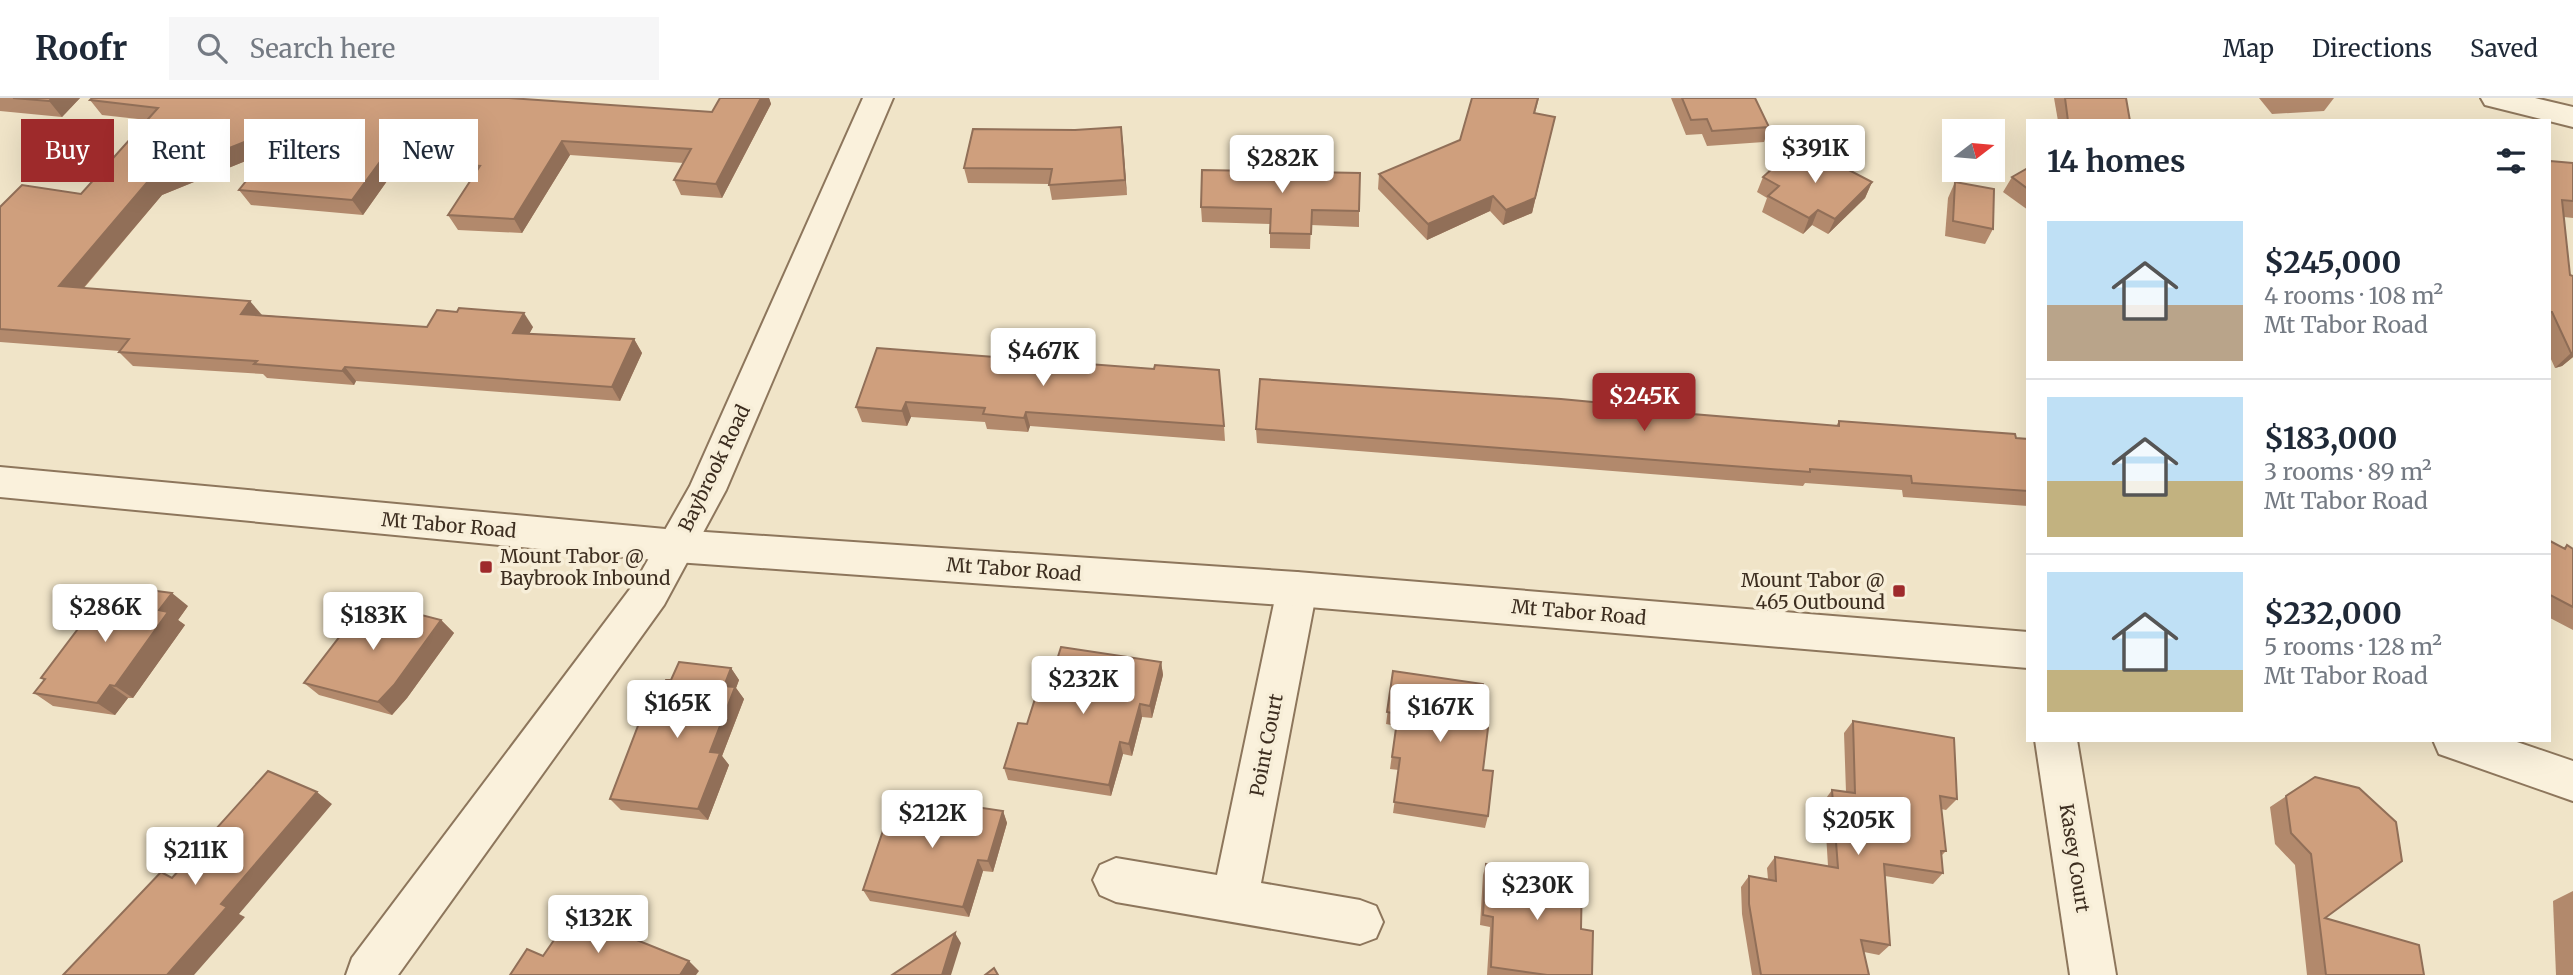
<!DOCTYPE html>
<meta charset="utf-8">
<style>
body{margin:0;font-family:Merriweather,serif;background:#f6f6f7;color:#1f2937;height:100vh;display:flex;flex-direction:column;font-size:26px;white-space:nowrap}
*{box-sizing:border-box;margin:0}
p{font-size:23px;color:#747a83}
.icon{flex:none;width:38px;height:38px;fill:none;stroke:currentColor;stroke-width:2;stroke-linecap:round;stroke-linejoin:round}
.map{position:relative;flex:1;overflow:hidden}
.side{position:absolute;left:2026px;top:21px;width:525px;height:623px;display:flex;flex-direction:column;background:#fff;border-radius:0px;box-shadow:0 7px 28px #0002}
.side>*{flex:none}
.banner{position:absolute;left:21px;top:21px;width:665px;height:63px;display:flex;gap:14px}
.needle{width:46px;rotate:74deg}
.controls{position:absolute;left:1942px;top:21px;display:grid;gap:14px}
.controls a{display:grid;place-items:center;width:63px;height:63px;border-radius:0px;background:#fff;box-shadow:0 7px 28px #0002;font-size:35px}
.price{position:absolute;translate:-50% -60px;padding:0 16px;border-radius:7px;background:#fff;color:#222;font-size:23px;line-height:46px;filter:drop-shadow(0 2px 4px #0008)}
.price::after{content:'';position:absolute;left:50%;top:42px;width:21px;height:16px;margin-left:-10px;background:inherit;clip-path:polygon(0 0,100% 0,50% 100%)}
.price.current{background:#9e2a2b;color:#fff}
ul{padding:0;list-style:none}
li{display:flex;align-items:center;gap:21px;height:175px;padding:0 21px}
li+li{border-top:2px solid #e0e1e3}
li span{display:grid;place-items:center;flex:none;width:196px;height:140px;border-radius:0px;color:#555}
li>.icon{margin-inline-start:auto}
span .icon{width:84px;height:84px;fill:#fffc;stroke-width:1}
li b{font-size:30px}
h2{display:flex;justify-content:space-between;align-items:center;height:84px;padding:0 21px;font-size:30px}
.tag{padding:0 24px;border-radius:0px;background:#fff;box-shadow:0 7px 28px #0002;font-size:24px;line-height:63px}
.tag.current{background:#9e2a2b;color:#fff}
header{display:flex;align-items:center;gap:42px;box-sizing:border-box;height:98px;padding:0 35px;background:#fff;border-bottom:2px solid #e0e1e3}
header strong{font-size:33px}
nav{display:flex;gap:38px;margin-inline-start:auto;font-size:24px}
.search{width:490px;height:63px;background:#f6f6f7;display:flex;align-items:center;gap:18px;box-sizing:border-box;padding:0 24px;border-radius:0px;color:#747a83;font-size:26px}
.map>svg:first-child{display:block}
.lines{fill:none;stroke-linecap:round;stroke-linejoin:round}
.minor-casing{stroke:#8d765c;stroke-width:4}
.tertiary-casing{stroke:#8d765c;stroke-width:4}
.minor{fill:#faf1dc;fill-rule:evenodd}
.tertiary{fill:#faf1dc;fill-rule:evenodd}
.wall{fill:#b2896c}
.shaded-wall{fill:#916f58}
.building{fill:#cf9f7d;stroke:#916f58;stroke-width:2}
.poi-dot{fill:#9e2a2b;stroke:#f7eed8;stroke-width:2.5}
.labels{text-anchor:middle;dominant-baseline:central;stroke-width:7;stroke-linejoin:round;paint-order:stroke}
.street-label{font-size:19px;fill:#3d2e20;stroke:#f7eed8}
.poi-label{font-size:19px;fill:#3d2e20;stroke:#f7eed8;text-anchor:start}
</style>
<header>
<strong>Roofr</strong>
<div class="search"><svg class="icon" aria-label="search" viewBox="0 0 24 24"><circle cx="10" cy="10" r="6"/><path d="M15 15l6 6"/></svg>Search here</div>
<nav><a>Map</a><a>Directions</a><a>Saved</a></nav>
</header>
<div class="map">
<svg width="2573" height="877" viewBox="0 0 2573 877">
<rect width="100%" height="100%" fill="#f0e4c8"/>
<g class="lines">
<defs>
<g id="minor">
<polygon points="863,0 893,0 726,392 664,507 398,877 346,877 352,860 636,483 690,388"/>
<polygon points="2481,0 2535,0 2573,9 2573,29 2485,7"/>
<polygon points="1297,474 1311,479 1317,491 1261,785 1360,802 1376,808 1383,824 1376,840 1360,846 1116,804 1100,797 1093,782 1100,767 1116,760 1217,777 1277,491 1283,479"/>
<polygon points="2035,642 2077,642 2116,877 2070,877"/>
</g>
<g id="tertiary">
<polygon points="0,369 676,432 1297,474 2028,534 2028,570 1297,508 676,464 0,399"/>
<polygon points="2433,642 2511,642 2573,663 2573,703 2439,656"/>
</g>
</defs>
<use href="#minor" class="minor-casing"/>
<use href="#tertiary" class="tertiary-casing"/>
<use href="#minor" class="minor"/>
<use href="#tertiary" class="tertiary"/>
</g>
<g class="wall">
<polygon points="0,0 80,0 62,19 0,13"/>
<polygon points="720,0 769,0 771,6 722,100 681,97 674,82 684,65 570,57 522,135 458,132 448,117 471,81 392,76 363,117 251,107 239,92 270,53 162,97 84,190 262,217 427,229 533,229 529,236 634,241 642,255 620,303 356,283 354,287 267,280 263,276 133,268 119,254 120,253 0,244 0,109 81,96 147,22 102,17 90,2 712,14"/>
<polygon points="1472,0 1539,0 1535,15 1555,19 1532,115 1503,127 1490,113 1427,142 1378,91 1379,76 1460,42"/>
<polygon points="1671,0 1755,0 1769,29 1764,44 1707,48 1702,36 1686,37"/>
<polygon points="2054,0 2126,0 2130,23 2058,23"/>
<polygon points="2259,0 2334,0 2324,13 2272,16"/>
<polygon points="1121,29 1127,97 1052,102 1049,86 968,85 964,70 1075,32"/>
<polygon points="1817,62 1872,84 1865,100 1828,136 1812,127 1803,136 1762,114 1767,100 1757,94 1763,79"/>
<polygon points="2550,63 2573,65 2573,120 2564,119 2570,177 2573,178 2573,259 2562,268 2555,270 2550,259"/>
<polygon points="2028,70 2028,112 2003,94 2012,79"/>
<polygon points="1955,84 1993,131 1985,146 1945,138 1948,100"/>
<polygon points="1201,109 1359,113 1359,129 1311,127 1310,151 1270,150 1270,126 1202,124"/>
<polygon points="877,250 1224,328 1225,343 1030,328 1028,334 987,331 985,324 911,319 907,328 862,324 856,309"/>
<polygon points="1656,313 1836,328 1839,323 2028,341 2028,408 1903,399 1902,392 1805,385 1803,388 1257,345 1256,331"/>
<polygon points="2550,443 2563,450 2567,447 2573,451 2573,532 2550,520"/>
<polygon points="188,508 178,522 185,527 133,600 128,600 115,617 53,608 34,595 44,582 41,580"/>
<polygon points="441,522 454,535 407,600 392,617 319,597 304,585"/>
<polygon points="1161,564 1163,577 1152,620 1142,619 1132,658 1123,656 1111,698 1008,682 1004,670 1049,587"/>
<polygon points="731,570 739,582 736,590 744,601 722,658 729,667 708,722 621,712 610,701 659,600"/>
<polygon points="1393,573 1478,628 1488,718 1485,730 1393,715 1399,672 1390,671 1396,628 1386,626"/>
<polygon points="1853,623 1957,701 1946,712 1941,711 1946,753 1941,758 1943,775 1933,786 1885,778 1890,847 1879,857 1864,854 1869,877 1752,877 1742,816 1741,789 1749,778 1768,781 1767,770 1775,759 1828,768 1824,703 1832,692 1846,694 1844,635"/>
<polygon points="2315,679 2325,820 2424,877 2307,877 2295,767 2275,746 2270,709"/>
<polygon points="1003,713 1007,725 993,774 983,773 969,819 870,803 863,792"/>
<polygon points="1486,766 1581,831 1592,877 1487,877 1490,829 1480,827 1483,777"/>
<polygon points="2573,793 2573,877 2556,877 2553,803"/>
</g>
<g class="shaded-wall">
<polygon points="52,0 80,0 62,19 49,3"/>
<polygon points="761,0 769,0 771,6 722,100 716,86"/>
<polygon points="1555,19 1532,115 1503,127 1506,112"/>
<polygon points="292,25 302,40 162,97 73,202 59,188 149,82"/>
<polygon points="1121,29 1123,44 1127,97 1125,82"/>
<polygon points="562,43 570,57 522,135 514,121"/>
<polygon points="382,61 392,76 363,117 352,102"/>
<polygon points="1872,84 1865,100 1828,136 1835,121"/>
<polygon points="1493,98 1490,113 1427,142 1428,126"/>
<polygon points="1818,112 1812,127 1803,136 1809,120"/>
<polygon points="250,203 262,217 241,216"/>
<polygon points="524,215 533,229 522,249 513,235"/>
<polygon points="634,241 642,255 620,303 612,289"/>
<polygon points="2571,255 2573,255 2573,259 2562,268 2555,270"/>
<polygon points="345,269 356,283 354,287 342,273"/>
<polygon points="906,304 911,319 907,328 902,313"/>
<polygon points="1026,314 1030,328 1028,334 1024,320"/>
<polygon points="172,495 188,508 178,522 185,527 133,600 115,588 159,512"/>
<polygon points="441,522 454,535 407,600 392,617 378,604"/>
<polygon points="1161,564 1163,577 1152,620 1150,608"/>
<polygon points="731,570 739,582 736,590 744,601 722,658 729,667 708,722 698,711 724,588"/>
<polygon points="110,587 128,600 115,617 97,605"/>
<polygon points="1140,606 1142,619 1132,658 1129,646"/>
<polygon points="1120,644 1123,656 1111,698 1109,687"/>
<polygon points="317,694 332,706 239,816 245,819 194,877 167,877 221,806"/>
<polygon points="1003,713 1007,725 993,774 988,763"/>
<polygon points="978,762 983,773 969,819 963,809"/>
<polygon points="955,835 961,845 951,877 942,877"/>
<polygon points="689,863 699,873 696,877 680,877"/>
</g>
<g class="building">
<polygon points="13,0 52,0 49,3"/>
<polygon points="92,0 509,0 712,14 720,0 761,0 716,86 674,82 691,51 562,43 514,121 448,117 480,68 382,61 352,102 239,92 292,25 149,82 59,188 250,203 241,216 427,229 437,212 457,214 459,210 524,215 513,235 634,241 612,289 345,269 342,273 254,266 257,263 119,254 129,241 0,231 0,109 22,87 81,96 158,10 90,2"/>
<polygon points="1472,0 1538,0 1534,15 1555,19 1535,100 1506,112 1493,98 1428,126 1379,76 1460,42"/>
<polygon points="1682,0 1755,0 1769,29 1712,33 1707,21 1691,22"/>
<polygon points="2065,0 2126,0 2130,23 2068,23"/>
<polygon points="1121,29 1125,82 1049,87 1052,71 964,70 973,31 1075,32"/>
<polygon points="1795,50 1817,62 1822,58 1872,84 1835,121 1818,112 1809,120 1768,98 1779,88 1763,79"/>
<polygon points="2550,63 2573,65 2573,103 2562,102 2570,177 2573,178 2573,255 2571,255 2552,214 2550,214"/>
<polygon points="2028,70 2028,91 2012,79"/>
<polygon points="1202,72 1360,75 1359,113 1312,112 1311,136 1270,135 1271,111 1201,109"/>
<polygon points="1955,84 1994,91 1993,131 1953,123"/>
<polygon points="877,250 1154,271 1155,267 1219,272 1224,328 1026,314 1024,320 983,316 985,310 906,304 902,313 856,309"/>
<polygon points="1260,281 1561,301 1656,310 1656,313 1839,328 1839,323 2015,336 2016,340 2028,341 2028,393 1912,385 1911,378 1810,371 1810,374 1256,331"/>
<polygon points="2550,443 2565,451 2567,447 2573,451 2573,509 2550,497"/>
<polygon points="111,487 172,495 159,512 168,514 115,588 110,587 97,605 34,595 45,581 41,580"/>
<polygon points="367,503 441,522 394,587 378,604 304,585"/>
<polygon points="1061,549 1161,564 1150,608 1140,606 1129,646 1120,644 1109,687 1004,670 1018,625 1027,626 1040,585 1049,587"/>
<polygon points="679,564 731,570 724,588 735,589 710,654 720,655 698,711 610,701 649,599 659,600 666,582 671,582"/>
<polygon points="1393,573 1483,586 1478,628 1488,630 1483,672 1493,673 1488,718 1394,704 1400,660 1392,659 1398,616 1387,614"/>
<polygon points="1853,623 1954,640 1957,701 1940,698 1946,753 1941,753 1943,775 1884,766 1890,847 1861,842 1869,877 1761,877 1749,806 1749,778 1776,783 1775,759 1838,770 1832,692 1855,695"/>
<polygon points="268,673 317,694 221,806 227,809 167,877 63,877 161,774 172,780"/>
<polygon points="2315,679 2359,690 2396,724 2402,763 2325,820 2419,847 2424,877 2326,877 2311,756 2291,735 2286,698"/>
<polygon points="895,697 1003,713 988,763 978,762 963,809 863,792"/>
<polygon points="1486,766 1582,779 1581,831 1593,833 1592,877 1547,877 1491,869 1493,819 1483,817"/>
<polygon points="572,816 689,863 680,877 510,877 527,851 543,858"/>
<polygon points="955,835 942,877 892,877"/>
<polygon points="994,870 998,877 985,877"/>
</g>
<g class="poi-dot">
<rect x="479" y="462" width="14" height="14" rx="3.5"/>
<rect x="1892" y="486" width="14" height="14" rx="3.5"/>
</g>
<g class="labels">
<g class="street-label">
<text transform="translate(714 370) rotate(-64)">Baybrook Road</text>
<text transform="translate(449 427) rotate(5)">Mt Tabor Road</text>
<text transform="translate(1014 471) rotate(4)">Mt Tabor Road</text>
<text transform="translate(1579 514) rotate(5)">Mt Tabor Road</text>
<text transform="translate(1266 647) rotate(-79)">Point Court</text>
<text transform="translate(2075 760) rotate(81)">Kasey Court</text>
</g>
<g class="poi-label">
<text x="500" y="458">Mount Tabor @<tspan x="500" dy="22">Baybrook Inbound</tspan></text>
<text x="1885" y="482" text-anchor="end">Mount Tabor @<tspan x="1885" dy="22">465 Outbound</tspan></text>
</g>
</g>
</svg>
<div class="controls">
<a><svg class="needle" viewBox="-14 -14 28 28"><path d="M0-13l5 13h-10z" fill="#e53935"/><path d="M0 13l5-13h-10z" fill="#747a83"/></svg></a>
</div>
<b class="price" style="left:1815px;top:87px">$391K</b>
<b class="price" style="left:1282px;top:97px">$282K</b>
<b class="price" style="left:1043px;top:290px">$467K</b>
<b class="price current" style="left:1644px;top:335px">$245K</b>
<b class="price" style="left:105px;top:546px">$286K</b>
<b class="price" style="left:373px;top:554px">$183K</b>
<b class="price" style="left:1083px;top:618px">$232K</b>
<b class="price" style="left:677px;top:642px">$165K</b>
<b class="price" style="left:1440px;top:646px">$167K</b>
<b class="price" style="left:932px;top:752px">$212K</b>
<b class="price" style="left:1858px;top:759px">$205K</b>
<b class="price" style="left:195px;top:789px">$211K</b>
<b class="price" style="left:1537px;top:824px">$230K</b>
<b class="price" style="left:598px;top:857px">$132K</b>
<div class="banner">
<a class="tag current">Buy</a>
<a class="tag">Rent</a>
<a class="tag">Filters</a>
<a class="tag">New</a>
</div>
<section class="side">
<h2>14 homes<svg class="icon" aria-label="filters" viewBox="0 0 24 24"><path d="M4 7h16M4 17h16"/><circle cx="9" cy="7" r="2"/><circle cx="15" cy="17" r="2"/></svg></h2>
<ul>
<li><span style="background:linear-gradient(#bfe0f5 60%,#b9a48a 0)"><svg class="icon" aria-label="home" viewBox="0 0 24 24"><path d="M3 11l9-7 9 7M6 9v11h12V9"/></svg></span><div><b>$245,000</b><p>4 rooms · 108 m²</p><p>Mt Tabor Road</p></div></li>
<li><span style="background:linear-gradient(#bfe0f5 60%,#c2b280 0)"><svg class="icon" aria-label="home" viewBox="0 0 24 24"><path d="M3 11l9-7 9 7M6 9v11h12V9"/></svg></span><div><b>$183,000</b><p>3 rooms · 89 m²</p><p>Mt Tabor Road</p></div></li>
<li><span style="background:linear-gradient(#bfe0f5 70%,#c2b280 0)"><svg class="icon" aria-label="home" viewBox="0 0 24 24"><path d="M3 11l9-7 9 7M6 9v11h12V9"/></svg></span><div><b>$232,000</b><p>5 rooms · 128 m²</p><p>Mt Tabor Road</p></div></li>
</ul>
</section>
</div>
